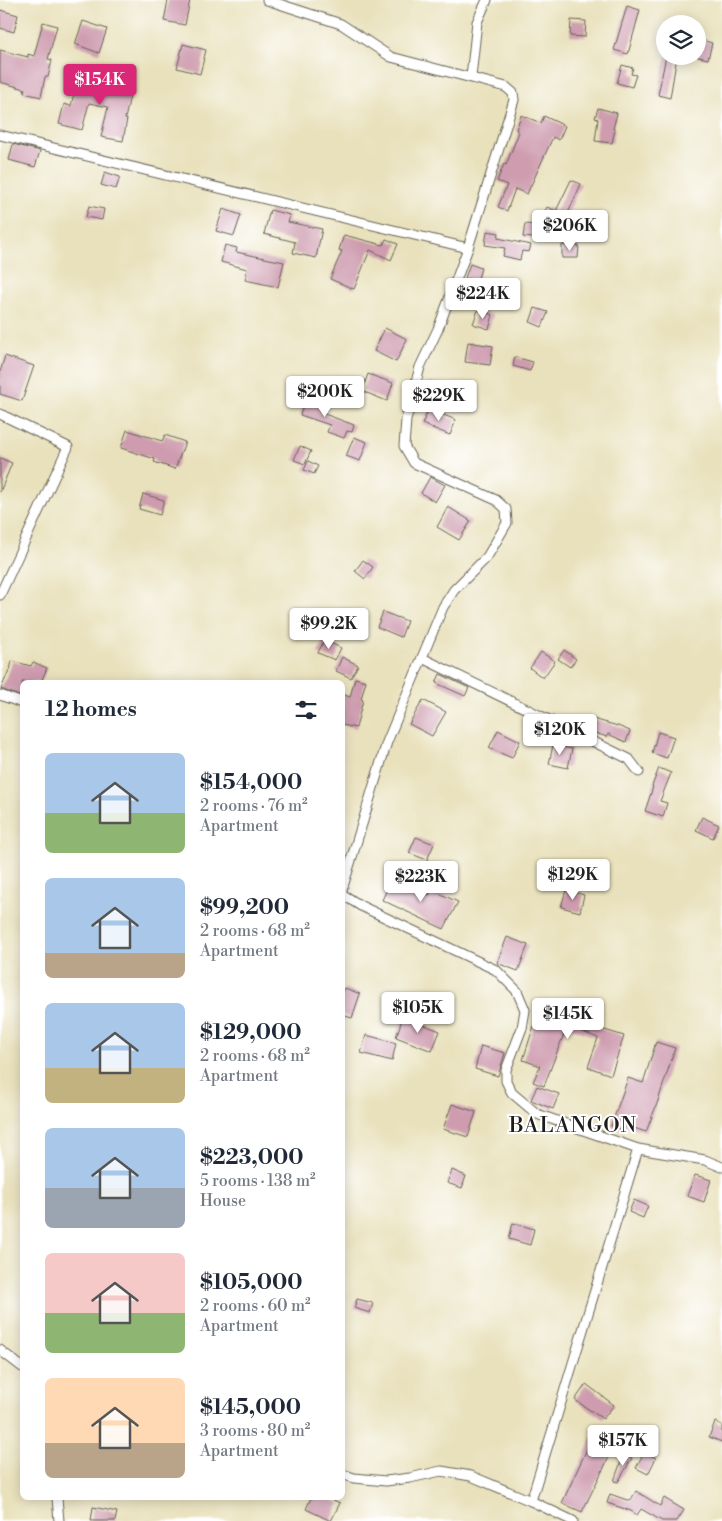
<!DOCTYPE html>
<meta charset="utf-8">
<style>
body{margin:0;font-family:"Libre Bodoni",serif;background:#f2f2f3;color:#1f2937;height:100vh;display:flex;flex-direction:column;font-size:19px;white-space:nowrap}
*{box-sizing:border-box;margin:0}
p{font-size:16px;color:#747a83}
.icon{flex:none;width:28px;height:28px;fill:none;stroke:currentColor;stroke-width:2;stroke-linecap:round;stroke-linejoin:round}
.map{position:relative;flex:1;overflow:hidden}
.side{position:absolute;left:20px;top:680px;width:325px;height:820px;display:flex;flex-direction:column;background:#fff;border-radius:8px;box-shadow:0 2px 12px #0003}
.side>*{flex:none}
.tools{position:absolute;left:656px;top:15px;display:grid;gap:10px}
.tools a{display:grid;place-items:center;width:50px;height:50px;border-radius:50%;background:#fff;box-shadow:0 2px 12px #0003;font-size:25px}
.price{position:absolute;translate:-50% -42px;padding:0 11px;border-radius:5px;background:#fff;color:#222;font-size:16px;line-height:32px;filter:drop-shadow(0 1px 2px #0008)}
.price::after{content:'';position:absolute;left:50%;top:30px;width:15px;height:11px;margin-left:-8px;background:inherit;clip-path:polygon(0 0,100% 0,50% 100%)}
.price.active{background:#db2777;color:#fff}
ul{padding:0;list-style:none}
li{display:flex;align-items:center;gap:15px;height:125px;padding:0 25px}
li span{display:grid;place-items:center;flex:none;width:140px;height:100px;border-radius:8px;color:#555}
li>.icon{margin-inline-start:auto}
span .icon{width:60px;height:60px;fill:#fffc;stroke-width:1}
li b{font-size:21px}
h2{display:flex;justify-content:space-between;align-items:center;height:60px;padding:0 25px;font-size:21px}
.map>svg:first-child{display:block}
.building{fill:#ce9baf}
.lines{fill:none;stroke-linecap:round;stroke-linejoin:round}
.minor-casing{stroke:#646154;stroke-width:11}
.minor{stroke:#fff;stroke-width:9}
.labels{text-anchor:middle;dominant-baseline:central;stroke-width:4;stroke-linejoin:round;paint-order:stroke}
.quarter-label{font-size:21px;letter-spacing:1px;fill:#1c1c1c;stroke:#fff}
</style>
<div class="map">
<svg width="722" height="1521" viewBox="0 0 722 1521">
<rect width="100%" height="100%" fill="#fff"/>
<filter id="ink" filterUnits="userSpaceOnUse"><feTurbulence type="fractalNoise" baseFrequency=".02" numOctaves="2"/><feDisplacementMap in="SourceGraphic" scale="10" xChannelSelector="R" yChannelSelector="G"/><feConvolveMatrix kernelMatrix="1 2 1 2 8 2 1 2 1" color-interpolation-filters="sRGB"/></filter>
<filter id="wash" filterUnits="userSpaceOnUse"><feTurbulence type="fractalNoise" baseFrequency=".0096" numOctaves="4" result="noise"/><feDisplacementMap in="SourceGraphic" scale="20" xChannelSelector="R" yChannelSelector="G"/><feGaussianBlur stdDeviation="1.12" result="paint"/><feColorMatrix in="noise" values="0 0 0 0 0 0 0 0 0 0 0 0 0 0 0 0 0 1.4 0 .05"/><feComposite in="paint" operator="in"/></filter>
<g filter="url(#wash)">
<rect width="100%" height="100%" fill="#e9e1bc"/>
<g id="blocks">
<g class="building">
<polygon points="168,0 190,0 185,25 164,21"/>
<polygon points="627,6 640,10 628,54 614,50"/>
<polygon points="0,10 18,15 14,32 0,28"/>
<polygon points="571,20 586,21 585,37 570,36"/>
<polygon points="83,21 107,29 99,53 75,44"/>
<polygon points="43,22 57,26 48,59 52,60 48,77 45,77 41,97 24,93 25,89 0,82 0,50 28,57 28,54 34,56"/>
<polygon points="698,39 712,43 708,59 698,57"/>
<polygon points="183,44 206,50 200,74 177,68"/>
<polygon points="666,56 677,56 670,98 658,95"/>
<polygon points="622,65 633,68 631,74 636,75 632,87 617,83"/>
<polygon points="109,76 133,82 125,119 127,119 123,141 101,137 108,107 89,103 82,130 59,124 64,104 71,106 77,81 106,88"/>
<polygon points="598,108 617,113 613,129 615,129 612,143 595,141 598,119 595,118"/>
<polygon points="521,115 541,123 544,116 565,126 559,140 553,137 527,194 515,189 507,211 498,207 507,185 497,181 504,164 506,165 519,132 516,130"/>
<polygon points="13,144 40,151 35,167 9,160"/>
<polygon points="105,172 120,177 116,189 101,185"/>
<polygon points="571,180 581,184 557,238 537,228 547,207 556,211"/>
<polygon points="89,206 104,209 102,220 86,217"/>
<polygon points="223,209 241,215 234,236 216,231"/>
<polygon points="270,210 290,215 288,222 322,229 316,258 293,253 295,242 264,234"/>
<polygon points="525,224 535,225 533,238 523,237"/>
<polygon points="487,231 499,233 498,238 531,245 529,252 522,251 520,260 503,256 505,248 485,245"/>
<polygon points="344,235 383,245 386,239 398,244 391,260 370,250 354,289 330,279 342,251 339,250"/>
<polygon points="225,245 237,248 236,252 284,262 278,287 245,280 247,269 221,262"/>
<polygon points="562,245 579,246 578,258 562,258"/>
<polygon points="470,264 481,268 477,282 465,278"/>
<polygon points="535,308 548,312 542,327 530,322"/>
<polygon points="478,310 493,315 489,329 473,324"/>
<polygon points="385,328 407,339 396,362 374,351"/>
<polygon points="468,342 493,346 490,365 465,362"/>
<polygon points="5,356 34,366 22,401 0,394 0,372"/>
<polygon points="515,357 533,362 530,371 513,366"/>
<polygon points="368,374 393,383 387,401 362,391"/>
<polygon points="430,382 446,387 441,401 425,395"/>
<polygon points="306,397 322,402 319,412 354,425 352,432 347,431 344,438 327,432 330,425 300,415"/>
<polygon points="429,409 456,420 450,435 422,424"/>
<polygon points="127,430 162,441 165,435 185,442 175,469 154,462 155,459 121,448"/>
<polygon points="354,437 367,442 360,461 346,456"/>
<polygon points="300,446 311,451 305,464 294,460"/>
<polygon points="0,458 12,463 0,492"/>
<polygon points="308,461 318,466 314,474 304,470"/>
<polygon points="430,477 445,485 435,502 421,493"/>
<polygon points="143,494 164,500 160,515 139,509"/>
<polygon points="448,507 471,521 459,540 437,527"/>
<polygon points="363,560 373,567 365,579 355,571"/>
<polygon points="383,612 407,621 401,637 377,627"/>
<polygon points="324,640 341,648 335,660 318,653"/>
<polygon points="564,650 576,659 570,667 558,659"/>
<polygon points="541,652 555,661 543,678 530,668"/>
<polygon points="342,657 358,665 351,678 336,671"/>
<polygon points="12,661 31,666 33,662 47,668 41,682 22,682 22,697 1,689 9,670 10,670"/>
<polygon points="440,674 469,688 465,696 436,683"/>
<polygon points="355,678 366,681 361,699 363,700 356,728 342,725 342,694 350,697"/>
<polygon points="423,700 446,712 432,736 409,724"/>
<polygon points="593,719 618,726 630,731 626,742 608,734 607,737 589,731"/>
<polygon points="498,730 520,741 512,758 489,748"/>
<polygon points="658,732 674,737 667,758 652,753"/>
<polygon points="553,745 572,749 568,768 549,764"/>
<polygon points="659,768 671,773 660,801 667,803 663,817 645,811 653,787 652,786"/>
<polygon points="702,817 719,825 713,838 696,830"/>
<polygon points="416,837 434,844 427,860 409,853"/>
<polygon points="393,877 429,895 432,890 458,902 444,929 382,900"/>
<polygon points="566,890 584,895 580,912 561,907"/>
<polygon points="507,937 528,945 518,971 497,963"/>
<polygon points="345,988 360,994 352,1018 342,1015 342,995"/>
<polygon points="542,1000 592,1018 589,1025 624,1036 611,1075 588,1067 598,1038 567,1026 544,1086 533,1082 540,1066 523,1060"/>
<polygon points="403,1017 440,1031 432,1051 396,1037"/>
<polygon points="366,1035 396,1043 392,1061 361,1053"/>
<polygon points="656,1042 675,1048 658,1101 646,1132 625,1125 623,1131 611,1126 628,1078 643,1083"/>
<polygon points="481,1046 505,1053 498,1076 475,1069"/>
<polygon points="537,1086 559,1094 553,1109 531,1100"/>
<polygon points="452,1104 476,1112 468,1137 443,1129"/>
<polygon points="452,1170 466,1176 462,1188 447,1183"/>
<polygon points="695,1175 711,1180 704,1202 687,1196"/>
<polygon points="634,1200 648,1206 643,1218 629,1212"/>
<polygon points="513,1223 534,1229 530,1245 509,1239"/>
<polygon points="357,1299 373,1303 370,1313 354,1308"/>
<polygon points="586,1384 614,1405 603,1419 575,1400"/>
<polygon points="715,1422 722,1425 722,1442 709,1437"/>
<polygon points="593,1436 614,1447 582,1512 562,1503"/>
<polygon points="644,1452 656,1458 648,1474 636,1468"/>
<polygon points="624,1453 632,1458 618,1482 614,1481"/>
<polygon points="636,1491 660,1506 664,1498 684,1510 677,1521 662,1521 641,1509 637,1515 631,1511 607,1503 610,1494 630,1501"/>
<polygon points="311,1498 329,1498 340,1503 331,1521 306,1509"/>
<polygon points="93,1507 117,1512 115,1521 91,1521"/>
</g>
</g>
</g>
<g filter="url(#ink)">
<use href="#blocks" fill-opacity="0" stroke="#646154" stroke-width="1"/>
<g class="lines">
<defs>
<g id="minor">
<polyline points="471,77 477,22 487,0"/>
<polyline points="0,135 468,248 514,100 513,93 506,87 391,57 341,24 267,0"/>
<polyline points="0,414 68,447 0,595"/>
<polyline points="422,658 629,759 639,772"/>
<polyline points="0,695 22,703"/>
<polyline points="342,890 387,742 443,607 454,590 487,557 507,523 506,509 496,500 414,463 404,446 406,420 420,367 438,329 468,248"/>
<polyline points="342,894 361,906 496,970 517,991 525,1010 522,1028 506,1070 506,1081 512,1093 537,1114 638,1149 705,1160 722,1167"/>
<polyline points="0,1350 22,1367"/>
<polyline points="342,1474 354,1478 386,1481 410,1478 441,1471 471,1476 531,1501 573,1521"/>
<polyline points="57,1498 59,1521"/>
<polyline points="531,1501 638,1149"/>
</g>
</defs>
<use href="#minor" class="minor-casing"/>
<use href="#minor" class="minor"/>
</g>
</g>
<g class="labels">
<g class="quarter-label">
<text x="573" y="1126">BALANGON</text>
</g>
</g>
</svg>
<div class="tools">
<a><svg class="icon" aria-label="layers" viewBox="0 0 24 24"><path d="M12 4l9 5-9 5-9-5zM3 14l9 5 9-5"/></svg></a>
</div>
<b class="price active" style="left:100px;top:106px">$154K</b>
<b class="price" style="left:570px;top:252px">$206K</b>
<b class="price" style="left:483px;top:320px">$224K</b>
<b class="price" style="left:325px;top:418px">$200K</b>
<b class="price" style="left:439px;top:422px">$229K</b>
<b class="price" style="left:329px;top:650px">$99.2K</b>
<b class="price" style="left:560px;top:756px">$120K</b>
<b class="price" style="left:573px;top:901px">$129K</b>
<b class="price" style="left:421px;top:903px">$223K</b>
<b class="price" style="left:418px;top:1034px">$105K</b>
<b class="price" style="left:568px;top:1040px">$145K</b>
<b class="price" style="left:623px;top:1467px">$157K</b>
<section class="side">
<h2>12 homes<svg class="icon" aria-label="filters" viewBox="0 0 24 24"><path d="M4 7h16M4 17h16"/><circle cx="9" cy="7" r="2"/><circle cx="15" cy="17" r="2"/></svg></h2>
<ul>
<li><span style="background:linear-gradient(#a9c7e8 60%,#8fb573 0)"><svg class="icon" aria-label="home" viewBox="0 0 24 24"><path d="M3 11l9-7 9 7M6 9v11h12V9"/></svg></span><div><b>$154,000</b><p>2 rooms · 76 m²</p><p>Apartment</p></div></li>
<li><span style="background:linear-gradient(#a9c7e8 75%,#b9a48a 0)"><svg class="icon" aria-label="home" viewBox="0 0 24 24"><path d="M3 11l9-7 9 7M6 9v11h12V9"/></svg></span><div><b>$99,200</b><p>2 rooms · 68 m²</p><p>Apartment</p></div></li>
<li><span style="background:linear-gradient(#a9c7e8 65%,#c2b280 0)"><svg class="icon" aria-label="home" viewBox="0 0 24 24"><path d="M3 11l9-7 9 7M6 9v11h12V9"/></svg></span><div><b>$129,000</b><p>2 rooms · 68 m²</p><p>Apartment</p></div></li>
<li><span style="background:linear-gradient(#a9c7e8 60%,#9aa5b1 0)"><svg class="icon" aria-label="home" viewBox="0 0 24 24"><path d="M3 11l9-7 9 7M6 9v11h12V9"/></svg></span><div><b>$223,000</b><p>5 rooms · 138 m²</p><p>House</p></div></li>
<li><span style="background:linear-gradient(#f6c9c9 60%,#8fb573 0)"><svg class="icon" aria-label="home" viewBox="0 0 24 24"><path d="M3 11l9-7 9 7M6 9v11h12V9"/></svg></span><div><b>$105,000</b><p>2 rooms · 60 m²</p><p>Apartment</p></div></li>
<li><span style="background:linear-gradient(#ffd9b3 65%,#b9a48a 0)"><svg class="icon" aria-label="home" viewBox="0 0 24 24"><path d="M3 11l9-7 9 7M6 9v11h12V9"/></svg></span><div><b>$145,000</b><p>3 rooms · 80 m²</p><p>Apartment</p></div></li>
</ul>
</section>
</div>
